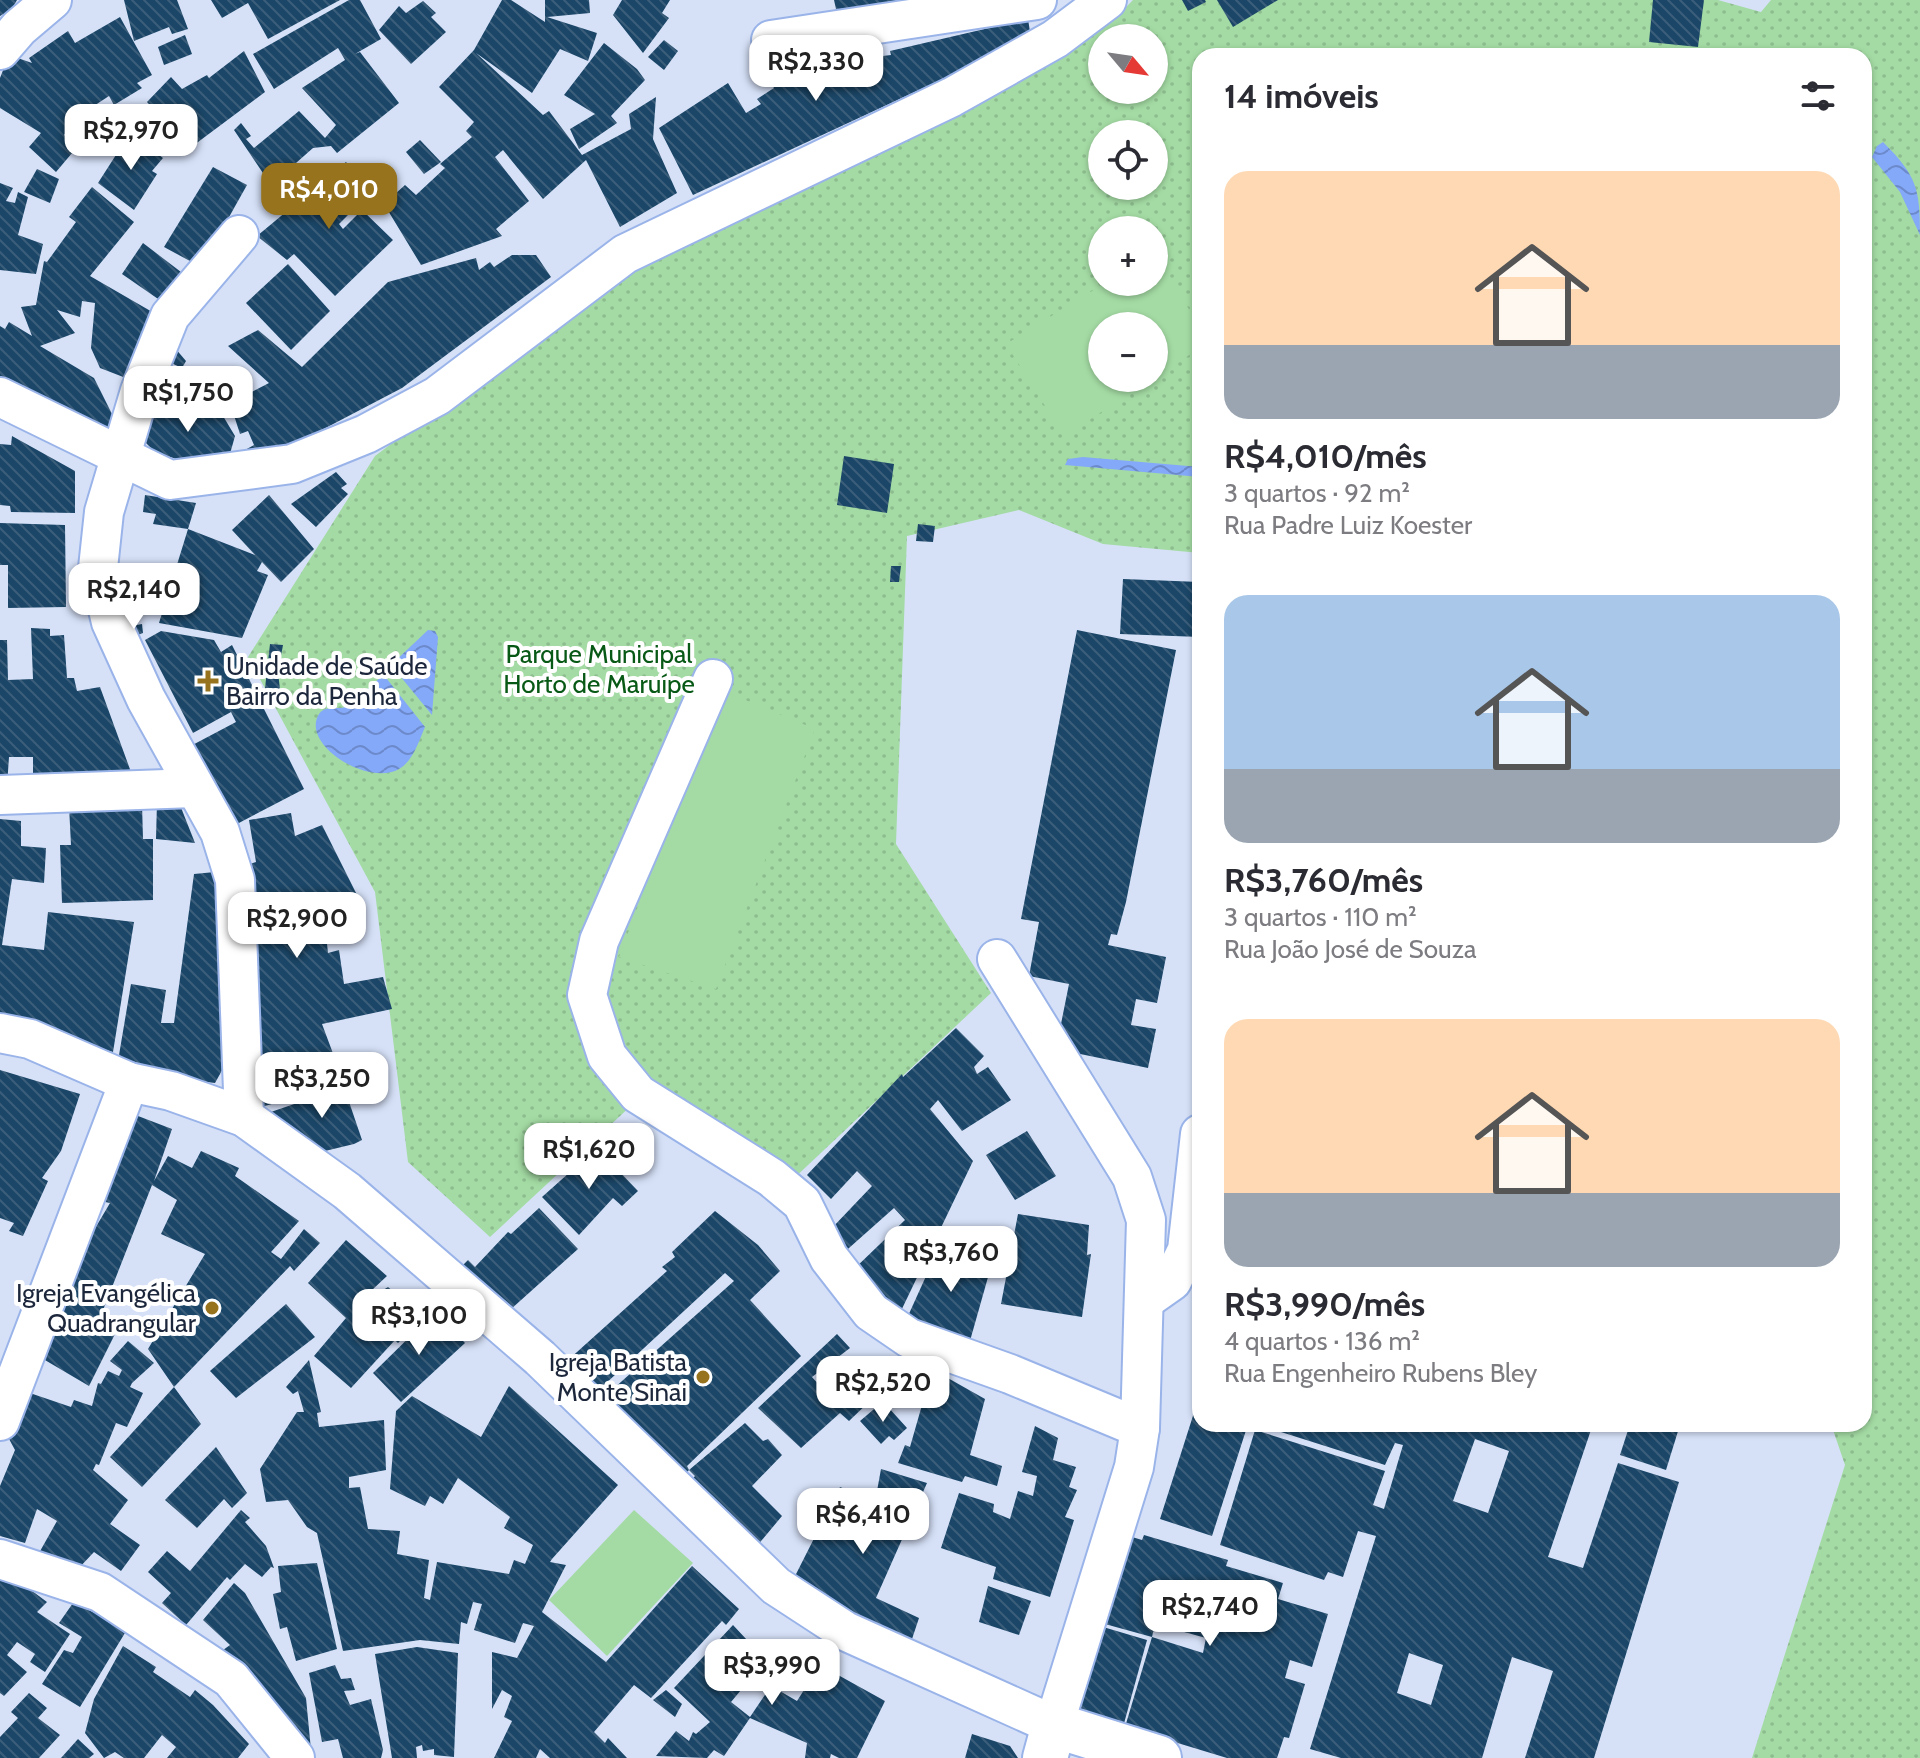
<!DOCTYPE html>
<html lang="pt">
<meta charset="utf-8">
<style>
body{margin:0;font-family:Cabin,sans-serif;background:#f7f7f7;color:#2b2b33;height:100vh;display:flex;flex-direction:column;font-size:30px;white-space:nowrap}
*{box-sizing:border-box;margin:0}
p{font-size:26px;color:#7c7c81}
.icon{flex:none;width:44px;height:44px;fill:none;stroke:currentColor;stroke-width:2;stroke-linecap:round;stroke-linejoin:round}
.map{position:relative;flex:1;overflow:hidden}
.drawer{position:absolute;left:1192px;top:48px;width:680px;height:1384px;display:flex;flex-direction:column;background:#fff;border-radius:24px;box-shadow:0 2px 6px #0004}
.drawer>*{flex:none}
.needle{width:52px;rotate:119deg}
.controls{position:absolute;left:1088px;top:24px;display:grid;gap:16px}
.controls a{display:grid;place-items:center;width:80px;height:80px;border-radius:50%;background:#fff;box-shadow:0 2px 6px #0004;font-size:40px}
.price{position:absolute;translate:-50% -68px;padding:0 18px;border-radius:16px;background:#fff;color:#222;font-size:26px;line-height:52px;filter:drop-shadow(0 2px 4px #0008)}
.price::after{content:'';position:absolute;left:50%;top:48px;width:24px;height:18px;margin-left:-12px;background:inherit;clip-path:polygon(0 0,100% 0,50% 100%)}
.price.current{background:#97731d;color:#fff}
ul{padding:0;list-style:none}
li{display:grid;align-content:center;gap:16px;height:424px;padding:0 32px}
li span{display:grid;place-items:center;height:248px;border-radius:24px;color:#555}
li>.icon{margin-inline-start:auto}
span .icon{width:144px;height:144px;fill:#fffc;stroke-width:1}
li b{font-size:34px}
h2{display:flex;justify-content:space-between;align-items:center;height:96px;padding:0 32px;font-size:34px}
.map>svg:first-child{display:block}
.green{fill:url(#green-dots);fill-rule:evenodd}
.pitch{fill:#a4dba4}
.water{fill:url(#water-waves)}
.building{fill:url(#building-back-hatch);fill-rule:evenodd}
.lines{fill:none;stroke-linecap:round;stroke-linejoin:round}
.minor-casing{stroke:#9ab4e9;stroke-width:42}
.tertiary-casing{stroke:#9ab4e9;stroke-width:48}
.minor{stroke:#fff;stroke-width:38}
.tertiary{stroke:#fff;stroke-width:44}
.poi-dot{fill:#97731d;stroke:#fff;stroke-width:3}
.labels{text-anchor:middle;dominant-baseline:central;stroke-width:8;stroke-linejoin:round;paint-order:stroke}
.park-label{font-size:26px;fill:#085916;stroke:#fff}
.poi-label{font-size:26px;fill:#1d273c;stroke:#fff;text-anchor:end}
</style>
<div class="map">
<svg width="1920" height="1758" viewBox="0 0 1920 1758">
<defs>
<pattern id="green-dots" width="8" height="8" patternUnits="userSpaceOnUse" patternTransform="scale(2)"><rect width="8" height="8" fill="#a4dba4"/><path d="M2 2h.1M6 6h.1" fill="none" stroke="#8dbc8e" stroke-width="1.8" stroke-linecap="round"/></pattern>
<pattern id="water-waves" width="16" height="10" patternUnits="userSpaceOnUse" patternTransform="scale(2)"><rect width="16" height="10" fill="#85a9f9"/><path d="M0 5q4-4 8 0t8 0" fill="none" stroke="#6c8acb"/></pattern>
<pattern id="building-back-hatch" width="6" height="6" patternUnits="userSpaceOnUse" patternTransform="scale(2)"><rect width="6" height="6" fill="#1b4667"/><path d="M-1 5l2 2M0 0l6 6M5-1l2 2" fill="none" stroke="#3b5e7a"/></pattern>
</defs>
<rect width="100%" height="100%" fill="#d6e1f8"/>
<path class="green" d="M1133,0H1718L1761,12L1771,0H1920V1758H1752L1845,1465L1831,1424H1864V56H1200V553L1103,544L1019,510L907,536L896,844L991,993L790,1182L648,1090L490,1237L408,1162L375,892L248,657L375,456L625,268L1065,47L1120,13ZM1102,38H1154V90H1102ZM1102,134H1154V186H1102ZM1102,230H1154V282H1102ZM1102,326H1154V378H1102Z"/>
<g class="pitch">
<polygon points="1154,253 1200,327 1200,348 1154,378 1154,326 1102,326 1102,378 1154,378 1064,436 1006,344 1107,282 1154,282"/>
<polygon points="719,689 815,729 716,989 619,957"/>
<polygon points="634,1510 693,1563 607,1656 549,1600"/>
</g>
<g class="water">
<path d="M1883,142C1917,176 1920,189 1920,235L1900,192L1872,157L1877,146Z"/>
<polygon points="1083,457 1200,467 1200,477 1065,465 1068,459"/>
<polygon points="428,630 435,631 438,637 432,715 391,665"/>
<path d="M380,678L387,679L425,727C419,741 413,761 399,769C368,787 300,744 319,714C326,704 339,711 348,706C360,700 369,686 380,678Z"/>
</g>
<g class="building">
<polygon points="0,0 17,0 12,9 0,16"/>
<polygon points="124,0 177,0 188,29 172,34 169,27 134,41"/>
<polygon points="211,0 340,0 268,39 248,3 222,18"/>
<polygon points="349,0 360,0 381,39 355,54 360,52 399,103 337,153 331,146 313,148 271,185 234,130 241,123 251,136 246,139 254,148 299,111 325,138 336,125 302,88 345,60 338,48 274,89 253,54"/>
<polygon points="502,0 511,0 545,22 545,0 589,0 590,13 547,17 597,33 588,61 560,49 532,93 476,53 543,115 549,111 582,155 631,129 629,114 656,97 653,139 677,193 620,227 586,160 543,199 503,150 495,157 529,201 496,229 502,236 421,265 384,204 405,185 416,195 445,168 440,164 472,137 466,131 474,122 439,87 474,50"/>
<polygon points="622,0 670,0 662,13 669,18 643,53 613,15"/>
<polygon points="834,0 908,0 908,2 890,8 836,9"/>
<polygon points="1182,0 1205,0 1206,2 1188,11"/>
<polygon points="1217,0 1278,0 1233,27"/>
<polygon points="1653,0 1704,0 1698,47 1649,42"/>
<polygon points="423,1 436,13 431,17 446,32 411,64 379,30 399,6 406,13"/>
<polygon points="120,17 152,75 137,83 142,88 114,105 109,96 77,117 64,135 78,146 56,172 29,147 41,133 0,108 0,78 9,55 32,63 29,58 68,31 75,43"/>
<polygon points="1028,19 1031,38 693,195 659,128 728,83 746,113 761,104 757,99 774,88 770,82 786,72 785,68 891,55 890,51"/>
<polygon points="185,35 192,54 164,65 158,47"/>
<polygon points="664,40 678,51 664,70 648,57"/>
<polygon points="604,43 637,69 645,80 611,116 617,123 579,149 570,129 595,114 564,95"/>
<polygon points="244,51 265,92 190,148 147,102 171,77 182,89 207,75 209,78"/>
<polygon points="130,133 163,158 152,171 157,174 134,210 98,183"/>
<polygon points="420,140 441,162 424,174 406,152"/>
<polygon points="346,162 369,194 339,224 343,229 362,210 393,240 335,296 294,254 287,260 257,236"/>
<polygon points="213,167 247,185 201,267 164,247"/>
<polygon points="37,169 59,179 50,203 24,192"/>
<polygon points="0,183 13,188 6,201 15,203 18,192 28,197 18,235 43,244 36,274 0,270"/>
<polygon points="92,187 134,222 90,276 154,313 131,380 100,368 91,348 95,303 82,301 80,317 57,310 75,333 40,346 94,378 118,426 105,449 0,389 0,326 5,329 9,322 32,336 21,307 36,305 44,261 47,262 76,222 69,217"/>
<polygon points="143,243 181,272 161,301 122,274"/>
<polygon points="512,255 536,255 551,277 402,388 316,433 250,459 245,450 254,445 248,431 240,434 230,403 269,383 228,346 258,330 302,367 388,282 476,258 479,270 490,262 494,267"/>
<polygon points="288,264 330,311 291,350 246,303"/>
<polygon points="169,341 186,361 182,368 160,358"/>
<polygon points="177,399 223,416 235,436 228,461 198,466 155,452 139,436 140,405 171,417"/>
<polygon points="12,436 75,471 75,513 11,512 10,506 0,505 0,444 11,445"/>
<polygon points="844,456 894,464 887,513 837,505"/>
<polygon points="336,472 347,484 341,488 348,494 316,527 291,504"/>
<polygon points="145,495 196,503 188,529 153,524 156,514 143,512"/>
<polygon points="269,495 314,549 281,582 262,562 257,571 268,575 242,638 159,623 188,529 255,555 232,530"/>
<polygon points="0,523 65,525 66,607 8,608 8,565 0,565"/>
<polygon points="918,524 935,526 933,542 916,541"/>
<polygon points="891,566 901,566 899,582 890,582"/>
<polygon points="1123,579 1200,582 1200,637 1120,634"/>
<polygon points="142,624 143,633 125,640 126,627"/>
<polygon points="31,628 50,629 50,636 64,635 67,678 74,678 77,691 100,687 135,783 33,787 33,757 9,757 7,786 0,785 0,640 7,640 8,680 33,679"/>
<polygon points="1077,630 1176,650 1126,902 1117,935 1111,934 1108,945 1166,957 1157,1003 1136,999 1131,1025 1156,1029 1148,1068 1056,1049 1069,984 1029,976 1039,922 1021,919"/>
<polygon points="161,631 214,640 221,652 232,645 304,789 237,824 183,750 236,722 231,712 193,733 145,640"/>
<polygon points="270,644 283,645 278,672 281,698 264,697"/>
<polygon points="178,800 195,843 156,839 157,802"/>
<polygon points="142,804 143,839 153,839 153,900 62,903 60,845 71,845 69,806"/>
<polygon points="291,813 295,836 322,825 357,895 323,907 328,953 339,950 344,984 383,977 392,1009 322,1024 344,1083 258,1108 240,867 256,862 249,820"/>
<polygon points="0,819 21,821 21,846 46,848 44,883 12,879 2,945 44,950 48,912 134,922 113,1052 0,1021"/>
<polygon points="215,872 225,945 220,1008 227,1009 225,1065 215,1083 168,1077 118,1061 131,984 166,990 161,1023 174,1023 194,874"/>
<polygon points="956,1028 984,1056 974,1067 977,1074 988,1067 1011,1100 962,1131 938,1100 930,1109 973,1161 899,1315 853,1270 905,1220 894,1208 840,1256 831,1229 872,1186 857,1171 831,1199 807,1175 902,1074 903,1077"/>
<polygon points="0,1070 80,1094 61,1151 42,1178 48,1181 23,1236 9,1231 14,1223 0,1218"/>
<polygon points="344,1087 362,1140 354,1144 325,1151 265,1114"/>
<polygon points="125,1111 172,1129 154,1181 168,1156 192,1168 201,1151 239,1168 235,1176 299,1221 271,1252 281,1259 304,1229 320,1243 294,1271 290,1266 174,1387 201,1424 142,1487 110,1457 174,1387 148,1349 205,1254 161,1234 177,1200 152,1185 98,1323 116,1332 89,1386 33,1353 77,1259 110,1203 91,1199"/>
<polygon points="1027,1131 1056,1176 1015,1200 986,1155"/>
<polygon points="597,1148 638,1191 622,1206 613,1198 579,1235 542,1197"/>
<polygon points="539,1208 578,1249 501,1318 454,1274 468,1260 475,1267 508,1232 511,1234"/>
<polygon points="715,1211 758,1245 780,1271 750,1300 801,1356 687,1466 689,1470 679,1480 603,1398 734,1281 725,1273 589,1399 557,1370 667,1271 662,1267 675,1257 672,1252"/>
<polygon points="1018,1214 1089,1225 1087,1255 1091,1254 1082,1317 1001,1304"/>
<polygon points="946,1232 994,1256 966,1355 903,1327"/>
<polygon points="346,1240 387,1276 372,1290 377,1294 388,1287 423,1317 398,1343 395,1340 351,1388 314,1356 346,1318 308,1283"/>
<polygon points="286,1304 315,1337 236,1398 210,1371"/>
<polygon points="435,1312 465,1343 401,1402 373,1373"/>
<polygon points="837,1334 850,1348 812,1377 829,1396 845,1381 852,1386 858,1382 872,1399 849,1421 840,1413 801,1448 758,1408"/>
<polygon points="128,1341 154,1363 132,1383 130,1387 143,1393 127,1427 116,1423 99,1465 96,1464 93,1470 128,1500 110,1524 140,1545 121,1571 94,1552 78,1569 39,1553 57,1521 37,1509 25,1543 0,1536 0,1486 15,1450 8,1437 24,1391 71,1407 74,1400 92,1406 98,1383 101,1384 108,1371 119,1376 122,1370 110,1361"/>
<polygon points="309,1360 321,1412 317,1413 319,1427 384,1420 386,1470 349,1477 349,1488 360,1487 368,1529 400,1531 397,1554 429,1560 424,1598 430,1600 437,1562 509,1574 514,1560 525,1564 533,1545 504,1528 510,1517 458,1478 443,1504 430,1496 425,1506 390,1489 396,1411 412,1396 481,1437 509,1386 618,1485 552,1559 550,1562 566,1565 542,1612 606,1662 692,1566 739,1609 726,1625 722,1621 651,1698 634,1685 594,1732 605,1743 608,1738 627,1758 550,1758 540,1749 536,1758 494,1758 512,1721 504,1717 512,1696 502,1690 492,1709 492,1652 517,1658 534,1626 523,1623 515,1643 474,1630 482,1604 473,1602 467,1624 461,1622 459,1644 420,1640 343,1651 317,1533 307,1527 288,1500 266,1502 260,1469 297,1412 304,1412 298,1391 293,1394 286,1387"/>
<polygon points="946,1377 985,1399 970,1455 1002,1466 997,1486 965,1476 962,1482 898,1463 905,1445 910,1447 924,1398 939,1401"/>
<polygon points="1199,1397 1200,1424 1248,1424 1212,1536 1160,1519"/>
<polygon points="880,1404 886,1411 888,1407 907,1428 894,1440 889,1436 881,1444 860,1421"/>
<polygon points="745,1423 763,1441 768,1439 782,1455 752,1486 782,1516 752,1552 688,1484 695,1476 689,1470"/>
<path d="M1256,1424H1593L1548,1557L1583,1568L1618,1463L1679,1482L1594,1758H1525L1553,1671L1512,1657L1482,1758H1341L1310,1749L1376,1536L1358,1531L1343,1577L1328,1572L1324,1580L1220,1545L1255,1430L1385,1471L1373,1505L1384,1509L1403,1445L1395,1443L1385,1465ZM1475,1439L1509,1451L1488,1513L1453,1501ZM1409,1653L1443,1665L1431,1705L1397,1693Z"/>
<polygon points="1630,1424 1667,1424 1679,1428 1666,1470 1620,1455"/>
<polygon points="1035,1426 1058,1438 1053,1460 1076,1467 1069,1487 1077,1490 1065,1517 1074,1520 1050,1597 993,1579 996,1567 941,1548 959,1493 994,1504 993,1512 1010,1519 1018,1491 1033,1496 1037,1476 1022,1472"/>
<polygon points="216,1447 247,1493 232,1508 224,1499 197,1528 165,1500"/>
<polygon points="881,1469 927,1483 876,1598 919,1618 908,1651 790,1586 840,1487 875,1502"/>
<polygon points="241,1510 250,1518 245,1522 266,1546 274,1568 271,1567 262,1577 245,1564 230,1580 227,1577 186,1625 162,1603 171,1593 148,1572 167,1551 190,1571"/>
<polygon points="1119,1533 1142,1540 1144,1535 1228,1560 1226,1566 1283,1583 1278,1599 1328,1614 1312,1667 1290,1660 1285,1678 1305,1684 1289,1738 1284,1737 1277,1758 1227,1758 1125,1727 1152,1637 1203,1653 1206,1638 1155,1624 1152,1637 1094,1621"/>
<polygon points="317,1563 337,1649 296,1661 287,1627 280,1629 273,1594 281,1592 278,1566"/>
<polygon points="0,1574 20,1582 47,1602 37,1612 70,1634 45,1672 30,1662 35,1654 17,1642 7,1655 27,1672 4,1696 0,1693"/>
<polygon points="234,1583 245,1593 306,1698 311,1750 219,1653 230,1645 203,1620"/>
<polygon points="988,1586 1031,1601 1019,1635 979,1622"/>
<polygon points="73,1603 128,1628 80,1707 42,1684 64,1650 73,1653 82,1637 59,1623"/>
<polygon points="1093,1624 1147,1640 1123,1727 1068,1711"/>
<polygon points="733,1625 761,1655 734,1684 741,1690 731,1702 750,1717 771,1686 797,1701 820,1665 885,1701 857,1758 839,1758 831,1754 830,1758 805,1758 807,1743 750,1718 724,1756 714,1750 707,1758 656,1756 676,1731 689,1741 693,1732 696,1734 710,1722 674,1688"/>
<polygon points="123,1646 156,1667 153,1672 190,1697 195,1690 213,1705 249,1744 238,1758 167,1758 176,1747 162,1735 144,1758 124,1758 115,1752 104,1758 85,1733 94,1699"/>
<polygon points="417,1647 458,1653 454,1757 434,1755 434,1749 423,1751 422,1745 416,1747 417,1758 392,1758 375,1654"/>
<polygon points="335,1665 341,1679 351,1678 355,1690 344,1691 350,1705 371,1699 383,1750 381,1758 343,1758 338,1739 322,1742 309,1673"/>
<polygon points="666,1690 682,1704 675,1717 653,1700"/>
<polygon points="29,1693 47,1708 38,1718 60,1735 39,1758 0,1758 0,1737 18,1718 11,1712"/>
<polygon points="972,1734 1010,1746 1018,1758 965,1758"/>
<polygon points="78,1739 94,1754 89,1758 61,1758"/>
</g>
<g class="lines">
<defs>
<g id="minor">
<polyline points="771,40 1037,0"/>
<polyline points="0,50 19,28 52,0"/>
<polyline points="239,235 170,316 140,391 104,512 98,568 111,622 146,699 220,832 235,880 244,1117"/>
<polyline points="0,397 170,480 292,464 366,434 437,396 625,254 952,97 1055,39 1107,0"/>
<polyline points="0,795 194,788"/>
<polyline points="997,959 1132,1177 1146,1220 1140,1428"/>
<polyline points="0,1033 30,1039 129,1082 171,1091 244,1117 347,1191 540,1358 776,1586 845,1631 1054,1725 1134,1467 1140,1428 1010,1374 909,1338 871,1312 829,1258 802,1203 772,1178 638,1094 607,1056 587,995 599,941 713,679"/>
<polyline points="1145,1300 1172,1281 1187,1250 1200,1134"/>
<polyline points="0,1421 129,1082"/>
<polyline points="0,1559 100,1592 231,1679 295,1758"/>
</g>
<polyline id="tertiary" points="1045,1758 1054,1725 1159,1758"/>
</defs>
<use href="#minor" class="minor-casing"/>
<use href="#tertiary" class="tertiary-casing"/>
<use href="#minor" class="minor"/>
<use href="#tertiary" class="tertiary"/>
</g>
<g class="poi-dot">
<path d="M204 669h8v8h8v8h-8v8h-8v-8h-8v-8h8z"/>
<circle cx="212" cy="1308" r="8"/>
<circle cx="703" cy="1377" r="8"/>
</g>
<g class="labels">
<g class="park-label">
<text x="599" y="654">Parque Municipal<tspan x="599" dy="30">Horto de Maruípe</tspan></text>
</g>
<g class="poi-label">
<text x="226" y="666" text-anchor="start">Unidade de Saúde<tspan x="226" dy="30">Bairro da Penha</tspan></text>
<text x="196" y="1293">Igreja Evangélica<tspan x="196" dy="30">Quadrangular</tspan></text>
<text x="687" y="1362">Igreja Batista<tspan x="687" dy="30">Monte Sinai</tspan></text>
</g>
</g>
</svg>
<div class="controls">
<a><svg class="needle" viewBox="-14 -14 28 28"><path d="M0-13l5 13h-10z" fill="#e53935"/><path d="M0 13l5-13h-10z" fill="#7c7c81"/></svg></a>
<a><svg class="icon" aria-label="locate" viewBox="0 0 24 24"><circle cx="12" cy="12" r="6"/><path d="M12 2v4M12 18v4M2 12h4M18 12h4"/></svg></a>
<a>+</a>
<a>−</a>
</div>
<b class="price" style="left:816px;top:103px">R$2,330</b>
<b class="price" style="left:131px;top:172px">R$2,970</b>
<b class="price current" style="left:329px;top:231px">R$4,010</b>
<b class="price" style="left:188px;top:434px">R$1,750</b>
<b class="price" style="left:134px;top:631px">R$2,140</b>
<b class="price" style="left:297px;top:960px">R$2,900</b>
<b class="price" style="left:322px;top:1120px">R$3,250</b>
<b class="price" style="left:589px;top:1191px">R$1,620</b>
<b class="price" style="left:951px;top:1294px">R$3,760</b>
<b class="price" style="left:419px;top:1357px">R$3,100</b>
<b class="price" style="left:883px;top:1424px">R$2,520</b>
<b class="price" style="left:863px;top:1556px">R$6,410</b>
<b class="price" style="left:1210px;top:1648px">R$2,740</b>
<b class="price" style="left:772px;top:1707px">R$3,990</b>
<section class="drawer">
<h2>14 imóveis<svg class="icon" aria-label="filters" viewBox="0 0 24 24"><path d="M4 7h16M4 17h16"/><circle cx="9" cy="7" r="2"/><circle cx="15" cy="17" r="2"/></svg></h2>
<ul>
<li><span style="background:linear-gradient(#ffd9b3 70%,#9aa5b1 0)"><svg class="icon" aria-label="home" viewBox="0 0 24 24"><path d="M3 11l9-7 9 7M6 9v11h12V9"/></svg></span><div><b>R$4,010/mês</b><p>3 quartos · 92 m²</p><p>Rua Padre Luiz Koester</p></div></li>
<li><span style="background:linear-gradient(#a9c7e8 70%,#9aa5b1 0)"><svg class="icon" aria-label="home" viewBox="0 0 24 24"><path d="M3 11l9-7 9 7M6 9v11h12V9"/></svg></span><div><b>R$3,760/mês</b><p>3 quartos · 110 m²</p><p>Rua João José de Souza</p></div></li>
<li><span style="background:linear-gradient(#ffd9b3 70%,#9aa5b1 0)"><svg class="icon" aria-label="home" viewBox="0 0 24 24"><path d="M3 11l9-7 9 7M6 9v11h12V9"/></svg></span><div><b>R$3,990/mês</b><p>4 quartos · 136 m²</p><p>Rua Engenheiro Rubens Bley</p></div></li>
</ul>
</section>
</div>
